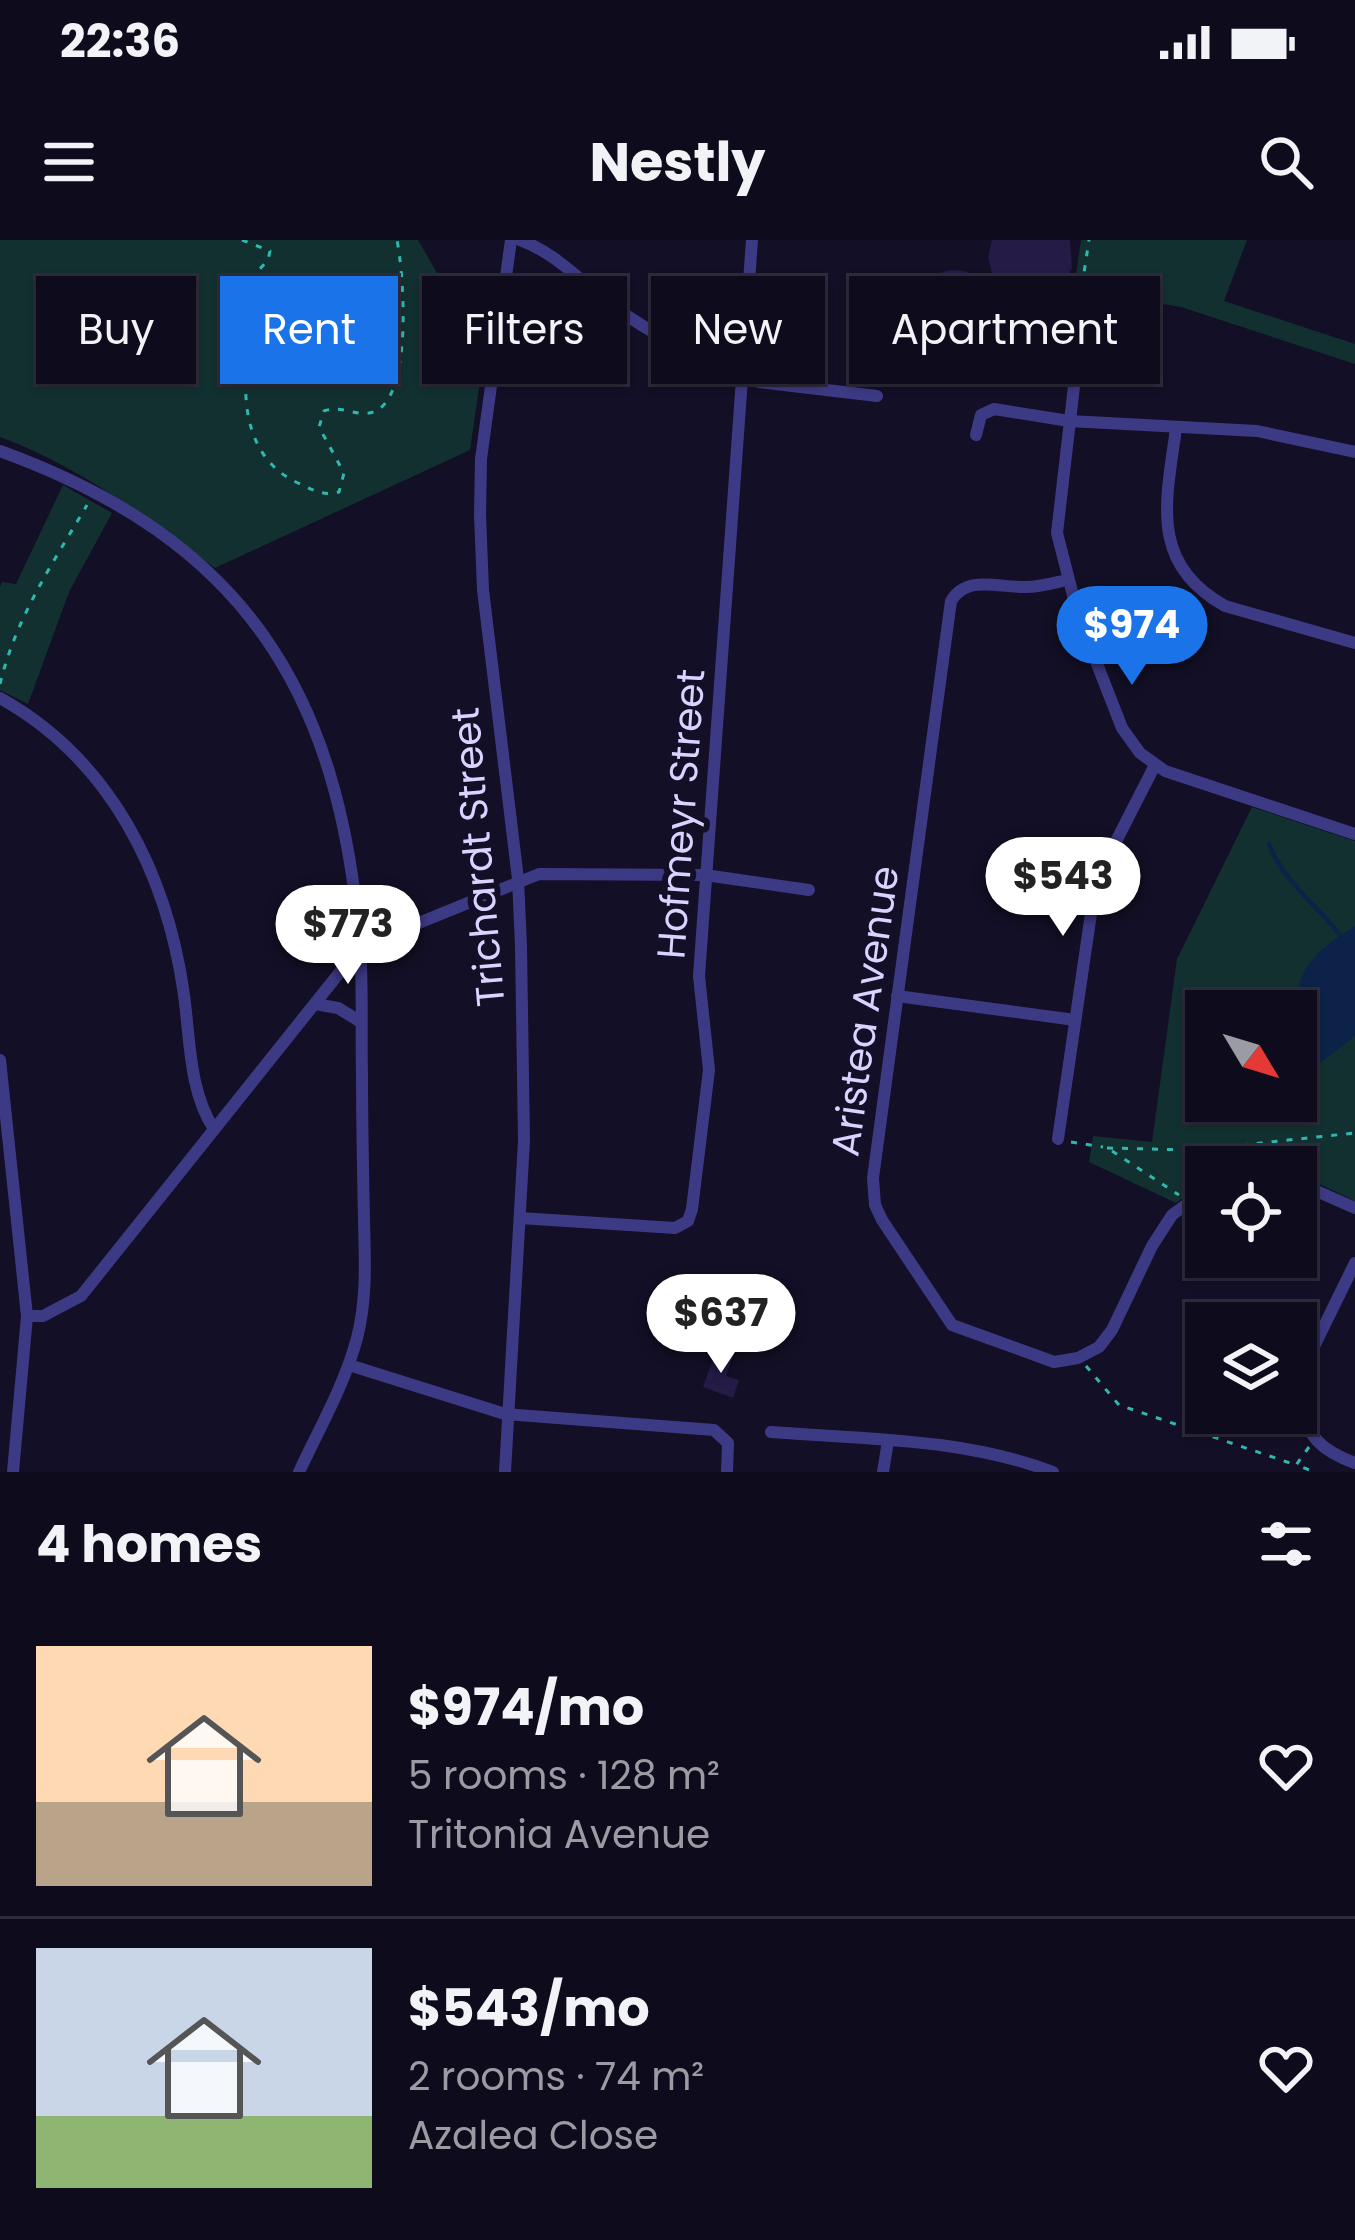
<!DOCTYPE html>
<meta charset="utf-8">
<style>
body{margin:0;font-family:Poppins,sans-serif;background:#1c1929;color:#f1f3f6;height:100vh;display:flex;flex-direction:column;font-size:45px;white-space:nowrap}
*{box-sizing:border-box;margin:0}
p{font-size:39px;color:#9b9ba3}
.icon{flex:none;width:66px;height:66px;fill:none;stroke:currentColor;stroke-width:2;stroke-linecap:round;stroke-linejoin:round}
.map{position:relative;height:1232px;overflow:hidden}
.panel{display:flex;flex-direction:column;background:#0e0b1c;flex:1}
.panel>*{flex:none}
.top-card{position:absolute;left:36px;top:36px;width:1284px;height:108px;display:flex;gap:24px}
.needle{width:78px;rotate:128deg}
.fabs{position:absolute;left:1185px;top:750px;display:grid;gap:24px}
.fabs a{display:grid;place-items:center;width:132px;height:132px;border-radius:0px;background:#0e0b1c;box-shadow:0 3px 9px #0004,0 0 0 3px #2e2b3b;font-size:60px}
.price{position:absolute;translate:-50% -102px;padding:0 27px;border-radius:42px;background:#fff;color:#222;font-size:39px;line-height:78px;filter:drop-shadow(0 3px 6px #0008)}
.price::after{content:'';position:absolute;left:50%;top:72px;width:36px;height:27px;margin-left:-18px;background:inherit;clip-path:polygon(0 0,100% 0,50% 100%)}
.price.active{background:#1a73e8;color:#fff}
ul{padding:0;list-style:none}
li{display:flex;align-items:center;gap:36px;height:300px;padding:0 36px}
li+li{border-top:3px solid #2e2b3b}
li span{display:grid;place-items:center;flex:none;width:336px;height:240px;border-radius:0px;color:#555}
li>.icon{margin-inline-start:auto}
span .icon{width:144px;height:144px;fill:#fffc;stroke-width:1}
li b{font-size:51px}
h2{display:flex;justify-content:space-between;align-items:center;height:144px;padding:0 36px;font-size:51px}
.pill{padding:0 42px;border-radius:0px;background:#0e0b1c;box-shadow:0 3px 9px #0004,0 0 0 3px #2e2b3b;font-size:42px;line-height:108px}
.pill.active{background:#1a73e8;color:#fff}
.status{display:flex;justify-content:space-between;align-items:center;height:84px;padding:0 60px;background:#0e0b1c;direction:ltr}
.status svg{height:33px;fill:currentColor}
header{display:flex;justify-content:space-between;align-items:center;height:156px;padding:0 36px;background:#0e0b1c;font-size:54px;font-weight:700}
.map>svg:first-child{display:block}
.green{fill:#12302f;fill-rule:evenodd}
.water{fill:#0c2248}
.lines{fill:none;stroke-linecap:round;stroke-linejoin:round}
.stream{stroke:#0c2248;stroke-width:4.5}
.building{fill:#241b47}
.path{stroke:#2fb8b0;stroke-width:3;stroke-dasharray:6 9;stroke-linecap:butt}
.minor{stroke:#3d3a85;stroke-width:12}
.labels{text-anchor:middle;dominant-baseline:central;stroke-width:12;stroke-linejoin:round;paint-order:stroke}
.street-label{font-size:39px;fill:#d9d4ff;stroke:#130f26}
</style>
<div class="status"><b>22:36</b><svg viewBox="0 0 49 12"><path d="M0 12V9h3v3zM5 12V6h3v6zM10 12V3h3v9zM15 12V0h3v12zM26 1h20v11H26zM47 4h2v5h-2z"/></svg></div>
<header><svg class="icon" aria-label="menu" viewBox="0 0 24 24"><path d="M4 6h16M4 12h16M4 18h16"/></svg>Nestly<svg class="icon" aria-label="search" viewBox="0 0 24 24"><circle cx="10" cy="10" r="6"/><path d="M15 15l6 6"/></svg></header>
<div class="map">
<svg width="1355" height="1232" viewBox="0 0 1355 1232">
<rect width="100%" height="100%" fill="#130f26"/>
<g class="green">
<path d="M0,0H418L484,114L470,210L215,328C147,279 80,226 0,197Z"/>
<polygon points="1081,0 1247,0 1224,61 1355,104 1355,124 1181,67 1074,49"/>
<polygon points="63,245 112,273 69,352 28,464 0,450 0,347 2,342 16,344"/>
<path d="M1252,567L1355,601V961L1296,933V927H1206V942L1176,963L1089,922L1093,896L1152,902L1177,719ZM1206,771H1296V861H1206Z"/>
</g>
<path class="water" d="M1355,686V796L1324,820L1296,835V817L1309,800C1284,741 1305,717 1355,686Z"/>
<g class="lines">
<g class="stream">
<path d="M1269,604C1283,641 1316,664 1340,695"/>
<polyline points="1197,870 1211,861"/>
</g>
</g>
<g class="building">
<polygon points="992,0 1070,0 1072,28 1063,44 1049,55 1031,59 1013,55 993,36 988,18"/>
<circle cx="955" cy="68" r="38"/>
<polygon points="716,1110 733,1116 726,1136 739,1140 733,1158 703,1147"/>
</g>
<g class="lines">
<g class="path">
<path d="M242,0L270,11L268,20L257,32C268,68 256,69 250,103C240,155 244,217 296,242C311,249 323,257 339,252L344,233L319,187L324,171C343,164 360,180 378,170C412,148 404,36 397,0"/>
<polyline points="1082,46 1089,0"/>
<path d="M0,444C16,377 53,323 87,265"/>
<polyline points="1071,902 1103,907"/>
<polyline points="1107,908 1194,910 1355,893"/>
<polyline points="1112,911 1179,955"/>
<polyline points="1086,1126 1119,1165 1296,1225"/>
<polyline points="1309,1207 1296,1225 1315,1232"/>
</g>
<g class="minor">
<path d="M520,0C560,14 590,52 626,75C667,103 713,124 759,142L877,156"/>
<polyline points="1084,60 1057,293 1078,375 1122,488 1140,513 1165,531 1355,594"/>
<path d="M1176,189C1166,261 1149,324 1225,366L1355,403"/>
<polyline points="976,195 981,175 994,169 1069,181 1257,191 1355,212"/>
<path d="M0,211C245,300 340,452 360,706C363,749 361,792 362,834C362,883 363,932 364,980C365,1020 367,1060 357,1098C345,1144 319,1189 299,1232"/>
<path d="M1067,340C1053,343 1040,347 1026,347C999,348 967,334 951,361L873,938L875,965L882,980L952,1085L1054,1122L1078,1118L1099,1107L1112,1090L1152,1006L1172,975L1206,950"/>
<path d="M0,458C110,519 167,633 184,755C190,798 189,852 214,889"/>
<polyline points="897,756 1075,780"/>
<polyline points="315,764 338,768 361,782"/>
<polyline points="0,820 27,1076 13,1232"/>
<polyline points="1058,899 1093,660 1106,621 1155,525"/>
<polyline points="1296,942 1355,968"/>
<polyline points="520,978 675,988 688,981 692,969 709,830 699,736 752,0"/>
<polyline points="27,1076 43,1076 81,1056 360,707 539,634 705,635 809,650"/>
<polyline points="349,1125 505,1174 714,1190 728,1203 727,1232"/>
<polyline points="1296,1143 1355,1023"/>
<path d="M1296,1162C1308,1196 1321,1211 1355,1223"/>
<path d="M771,1192C865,1199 963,1198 1053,1232"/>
<polyline points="505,1232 524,901 521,706 518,639 483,350 480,275 481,219 511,0"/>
<polyline points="883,1232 888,1201"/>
</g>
</g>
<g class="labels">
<g class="street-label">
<text transform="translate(681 574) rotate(-86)">Hofmeyr Street</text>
<text transform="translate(478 617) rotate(-95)">Trichardt Street</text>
<text transform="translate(865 771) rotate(-82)">Aristea Avenue</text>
</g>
</g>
</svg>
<div class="fabs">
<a><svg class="needle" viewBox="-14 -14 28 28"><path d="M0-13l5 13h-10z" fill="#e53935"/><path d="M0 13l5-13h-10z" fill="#9b9ba3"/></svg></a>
<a><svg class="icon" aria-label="locate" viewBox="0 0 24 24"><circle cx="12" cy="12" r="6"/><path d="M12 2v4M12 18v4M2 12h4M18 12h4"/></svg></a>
<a><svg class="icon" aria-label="layers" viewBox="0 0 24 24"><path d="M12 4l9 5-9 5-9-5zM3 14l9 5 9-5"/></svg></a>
</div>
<b class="price active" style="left:1132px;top:448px">$974</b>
<b class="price" style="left:1063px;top:699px">$543</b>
<b class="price" style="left:348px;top:747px">$773</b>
<b class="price" style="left:721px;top:1136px">$637</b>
<div class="top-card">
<a class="pill">Buy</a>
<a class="pill active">Rent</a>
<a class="pill">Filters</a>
<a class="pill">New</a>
<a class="pill">Apartment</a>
</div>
</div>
<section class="panel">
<h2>4 homes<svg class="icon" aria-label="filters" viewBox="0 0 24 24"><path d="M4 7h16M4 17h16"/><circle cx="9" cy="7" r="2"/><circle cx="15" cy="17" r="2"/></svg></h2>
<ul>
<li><span style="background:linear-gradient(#ffd9b3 65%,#b9a48a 0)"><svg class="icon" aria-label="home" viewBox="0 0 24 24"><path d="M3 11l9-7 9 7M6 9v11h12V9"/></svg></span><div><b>$974/mo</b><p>5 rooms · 128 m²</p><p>Tritonia Avenue</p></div><svg class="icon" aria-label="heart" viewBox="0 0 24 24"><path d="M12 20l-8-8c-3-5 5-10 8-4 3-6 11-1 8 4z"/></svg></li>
<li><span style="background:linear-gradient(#c9d6e8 70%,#8fb573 0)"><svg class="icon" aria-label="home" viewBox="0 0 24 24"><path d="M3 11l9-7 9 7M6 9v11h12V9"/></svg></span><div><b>$543/mo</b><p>2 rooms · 74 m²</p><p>Azalea Close</p></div><svg class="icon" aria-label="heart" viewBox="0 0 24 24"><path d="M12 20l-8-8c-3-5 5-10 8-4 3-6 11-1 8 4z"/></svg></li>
</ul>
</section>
